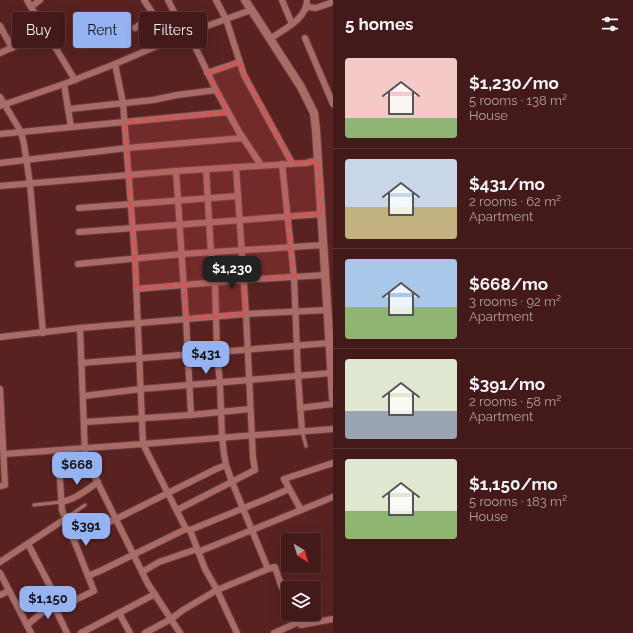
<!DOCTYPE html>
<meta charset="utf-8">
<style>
body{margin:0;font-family:Raleway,sans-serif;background:#4a2322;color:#f1f3f6;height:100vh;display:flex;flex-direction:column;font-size:15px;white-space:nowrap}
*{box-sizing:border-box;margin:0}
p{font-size:13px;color:#afa1a2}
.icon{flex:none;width:22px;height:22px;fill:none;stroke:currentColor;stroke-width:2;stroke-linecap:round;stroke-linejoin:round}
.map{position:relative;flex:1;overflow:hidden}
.sheet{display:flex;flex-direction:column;background:#431a19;width:300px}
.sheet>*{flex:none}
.hud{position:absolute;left:12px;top:12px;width:261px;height:36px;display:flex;gap:8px}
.needle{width:26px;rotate:142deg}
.buttons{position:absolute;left:281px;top:533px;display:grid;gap:8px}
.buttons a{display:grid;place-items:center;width:40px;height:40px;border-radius:4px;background:#431a19;box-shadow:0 4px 16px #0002,0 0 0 1px #5b3838;font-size:20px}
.price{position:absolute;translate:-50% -34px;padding:0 9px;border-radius:8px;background:#95b2f1;color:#111;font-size:13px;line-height:26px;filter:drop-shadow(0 1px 2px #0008)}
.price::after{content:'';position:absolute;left:50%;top:24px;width:12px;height:9px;margin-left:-6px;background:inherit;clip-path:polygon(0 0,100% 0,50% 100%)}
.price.current{background:#222;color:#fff}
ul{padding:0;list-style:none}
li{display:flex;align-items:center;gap:12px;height:100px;padding:0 12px}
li+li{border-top:1px solid #5b3838}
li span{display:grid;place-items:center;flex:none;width:112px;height:80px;border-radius:4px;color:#555}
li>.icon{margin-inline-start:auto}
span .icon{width:48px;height:48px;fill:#fffc;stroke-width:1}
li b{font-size:17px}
h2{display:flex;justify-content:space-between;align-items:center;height:48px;padding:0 12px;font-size:17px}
.chip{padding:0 14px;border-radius:4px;background:#431a19;box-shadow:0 4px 16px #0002,0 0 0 1px #5b3838;font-size:14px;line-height:36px}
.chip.current{background:#95b2f1;color:#111}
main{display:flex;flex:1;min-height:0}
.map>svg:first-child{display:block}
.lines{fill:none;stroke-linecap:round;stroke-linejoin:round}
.service-casing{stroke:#6a3e3f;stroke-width:5}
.minor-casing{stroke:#6a3e3f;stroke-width:8}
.tertiary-casing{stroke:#6a3e3f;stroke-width:10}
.service{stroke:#aa6b67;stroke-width:3}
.minor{stroke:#aa6b67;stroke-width:6}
.tertiary{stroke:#aa6b67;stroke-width:8}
.marked{fill:#dd4f4f;fill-opacity:0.2;stroke:#dd4f4f;stroke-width:3;stroke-dasharray:8 5;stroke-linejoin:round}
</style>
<main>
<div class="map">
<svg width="333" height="633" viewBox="0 0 333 633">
<rect width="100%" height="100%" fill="#592221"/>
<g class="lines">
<defs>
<g id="service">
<polyline points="302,431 306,446"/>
<polyline points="34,505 61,502"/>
<polyline points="65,519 85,505"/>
</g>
<g id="minor">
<polyline points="27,0 31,7"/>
<polyline points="40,0 31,7 75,80"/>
<polyline points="144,0 170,40"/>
<polyline points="168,0 185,34"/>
<polyline points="216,0 226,19 244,75 292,163"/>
<polyline points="282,0 292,24"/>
<polyline points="307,7 316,8 333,2"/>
<polyline points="0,26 12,48"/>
<polyline points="135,28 153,15"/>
<polyline points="188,32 216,90 239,132 261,165"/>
<polyline points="305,38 333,104"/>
<path d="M270,39C284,29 307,19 307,0"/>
<polyline points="0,53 20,44 45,30"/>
<polyline points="115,64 123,103 135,259 143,444 186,529 190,530 205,569 217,590 237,633"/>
<polyline points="207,73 239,62"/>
<polyline points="64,84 71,127"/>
<polyline points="0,97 21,132 24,144 30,184 43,333"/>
<polyline points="0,106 64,84 115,64 185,34 251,10"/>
<polyline points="69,109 153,100 177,95 216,90"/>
<polyline points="0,134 228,112"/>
<polyline points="0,163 127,148 243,138"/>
<polyline points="282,164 294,277 298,376 302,431"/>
<polyline points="206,169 211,253 215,283 217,353 220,383 222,437 224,454 226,465 232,482 268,569"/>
<polyline points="176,171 186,319 191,415"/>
<polyline points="0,186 176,171 306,163 318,160"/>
<polyline points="79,208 238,196"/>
<polyline points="79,232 322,214"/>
<polyline points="78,264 182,254 324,245"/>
<polyline points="136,289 243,280 326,275"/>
<polyline points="80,328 85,454 91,469 148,584 180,633"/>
<polyline points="0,337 80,328 246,314 328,310"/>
<polyline points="81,363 330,343"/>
<polyline points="0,389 5,485 0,486"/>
<polyline points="83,396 141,389 332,373"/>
<polyline points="300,408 333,404"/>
<polyline points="85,422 191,415 250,409"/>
<polyline points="4,454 143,444 333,429"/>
<path d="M61,502C74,500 87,490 98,482"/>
<polyline points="177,510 255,470 253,458 246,314 236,167"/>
<polyline points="301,510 284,479 333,463"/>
<polyline points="190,530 266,499 289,489"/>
<polyline points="73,539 116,519 216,469 226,465"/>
<polyline points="28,544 61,607"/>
<polyline points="198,552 333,497"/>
<polyline points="0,562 65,519"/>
<polyline points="142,572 159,562 197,549"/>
<polyline points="0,573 31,633"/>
<polyline points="88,576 102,570 186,529"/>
<polyline points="0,595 9,591"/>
<polyline points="54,606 67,633"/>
<polyline points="56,609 94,591 62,510 58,450"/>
<polyline points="119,613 130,633"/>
<polyline points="295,614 301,625 333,619"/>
<polyline points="27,625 49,607 59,602"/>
<polyline points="81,633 155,594"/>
<polyline points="145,633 171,619 183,610 217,590 268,569 275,567 281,585 288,600"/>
<polyline points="274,633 299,622"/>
</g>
<polyline id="tertiary" points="245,0 301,87 314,113 316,130 333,398"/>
</defs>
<use href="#service" class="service-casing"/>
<use href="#minor" class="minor-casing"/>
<use href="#tertiary" class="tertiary-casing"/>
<use href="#service" class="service"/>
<use href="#minor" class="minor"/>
<use href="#tertiary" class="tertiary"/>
</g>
<path class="marked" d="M239,62L292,163L318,160L322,214L287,216L294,277L243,280L246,314L186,319L184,285L136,289L125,122L228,112L207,73Z"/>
</svg>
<div class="buttons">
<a><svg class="needle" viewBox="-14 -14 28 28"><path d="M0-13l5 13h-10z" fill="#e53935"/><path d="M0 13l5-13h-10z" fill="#afa1a2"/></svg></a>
<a><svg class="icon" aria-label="layers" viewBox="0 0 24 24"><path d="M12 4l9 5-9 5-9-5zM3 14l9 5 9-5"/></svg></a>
</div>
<b class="price current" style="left:232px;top:290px">$1,230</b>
<b class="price" style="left:206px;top:375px">$431</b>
<b class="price" style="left:77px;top:486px">$668</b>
<b class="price" style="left:86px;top:547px">$391</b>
<b class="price" style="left:48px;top:620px">$1,150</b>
<div class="hud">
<a class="chip">Buy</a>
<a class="chip current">Rent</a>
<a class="chip">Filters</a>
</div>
</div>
<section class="sheet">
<h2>5 homes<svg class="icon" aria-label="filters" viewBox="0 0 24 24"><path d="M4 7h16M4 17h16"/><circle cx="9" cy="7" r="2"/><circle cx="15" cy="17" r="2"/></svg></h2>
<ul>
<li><span style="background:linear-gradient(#f6c9c9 75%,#8fb573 0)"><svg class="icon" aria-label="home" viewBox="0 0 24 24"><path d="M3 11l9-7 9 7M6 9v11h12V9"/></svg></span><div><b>$1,230/mo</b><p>5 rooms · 138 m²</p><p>House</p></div></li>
<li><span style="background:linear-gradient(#c9d6e8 60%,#c2b280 0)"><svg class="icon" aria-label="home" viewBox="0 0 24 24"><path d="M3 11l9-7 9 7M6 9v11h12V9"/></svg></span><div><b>$431/mo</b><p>2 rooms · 62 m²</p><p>Apartment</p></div></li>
<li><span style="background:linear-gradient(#a9c7e8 60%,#8fb573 0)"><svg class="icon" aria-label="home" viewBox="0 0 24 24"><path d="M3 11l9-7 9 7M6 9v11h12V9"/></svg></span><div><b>$668/mo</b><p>3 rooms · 92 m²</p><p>Apartment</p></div></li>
<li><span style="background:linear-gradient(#dfe7d0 65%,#9aa5b1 0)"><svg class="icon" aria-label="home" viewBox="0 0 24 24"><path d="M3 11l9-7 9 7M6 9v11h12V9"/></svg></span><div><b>$391/mo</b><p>2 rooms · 58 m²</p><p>Apartment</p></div></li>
<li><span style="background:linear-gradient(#dfe7d0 65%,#8fb573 0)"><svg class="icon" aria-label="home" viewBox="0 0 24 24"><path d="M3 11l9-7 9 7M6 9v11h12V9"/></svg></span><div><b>$1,150/mo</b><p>5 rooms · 183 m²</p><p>House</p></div></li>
</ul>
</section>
</main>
